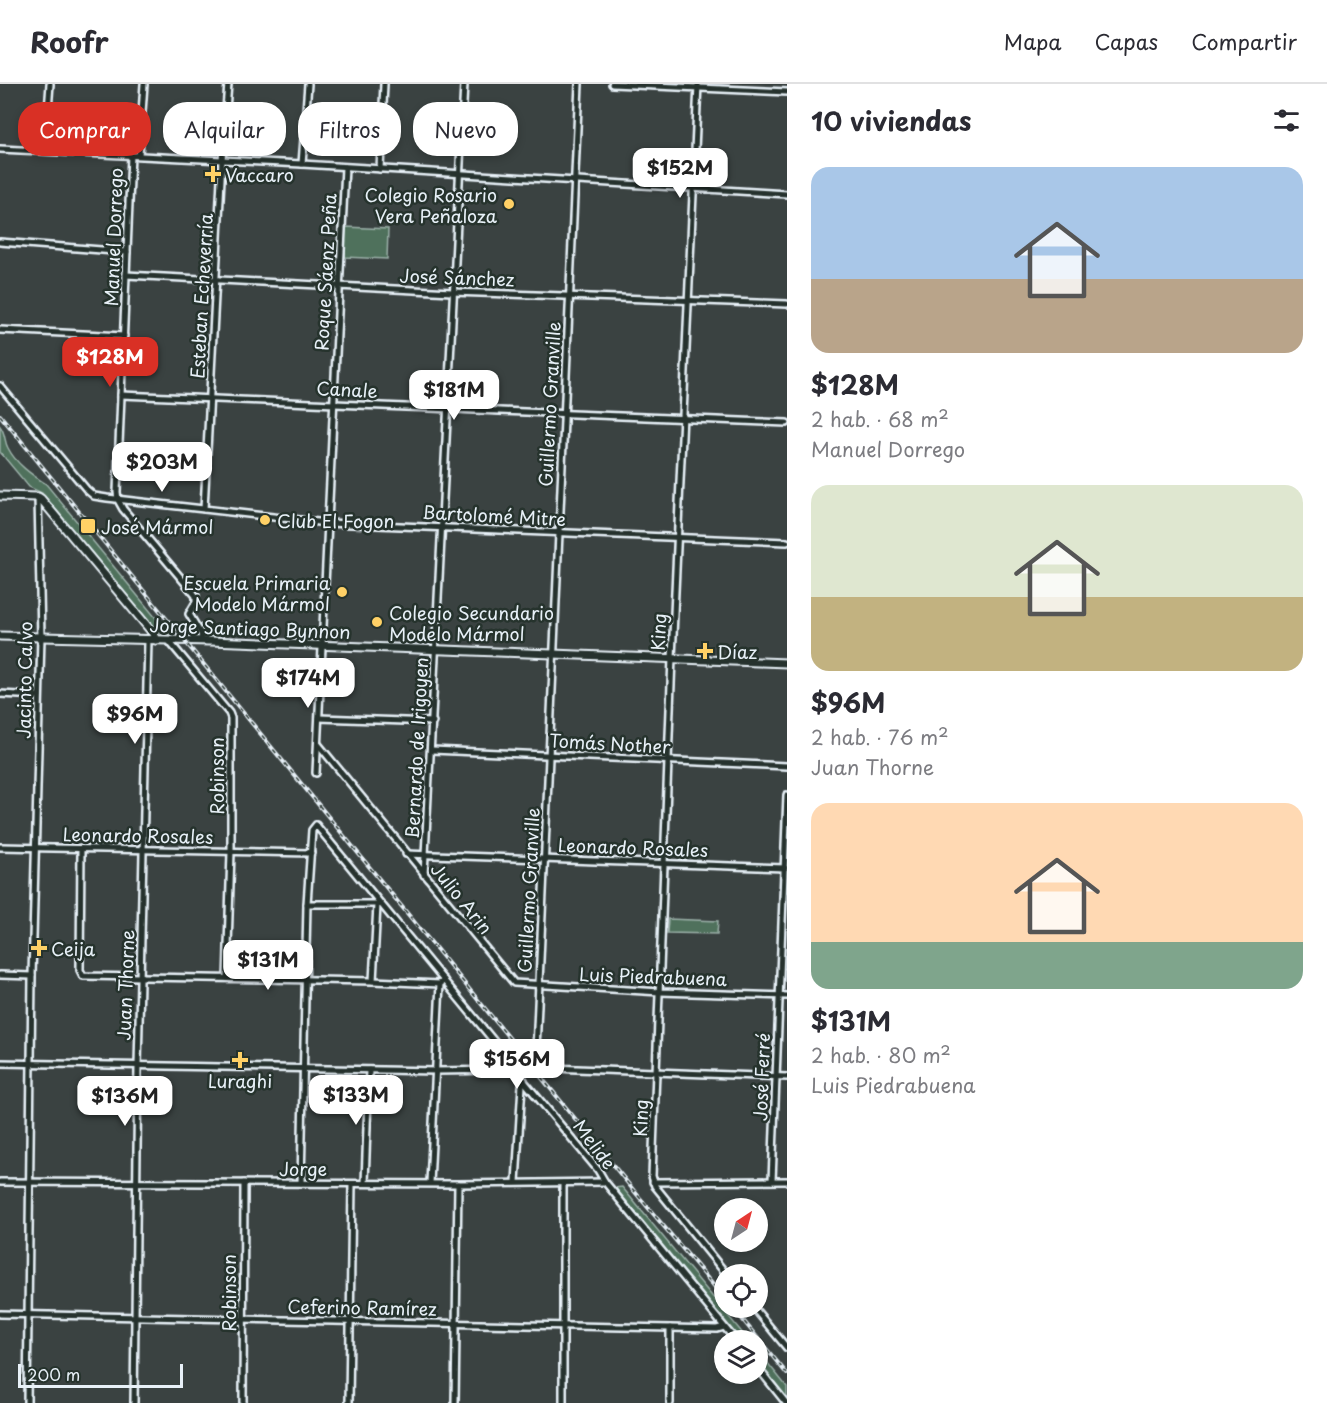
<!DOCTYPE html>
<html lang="es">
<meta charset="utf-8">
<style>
body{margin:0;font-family:"Playpen Sans",sans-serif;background:#f2f2f3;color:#2b2b33;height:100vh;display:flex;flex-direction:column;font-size:22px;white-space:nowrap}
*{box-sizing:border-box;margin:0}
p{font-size:20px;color:#7c7c81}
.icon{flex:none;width:33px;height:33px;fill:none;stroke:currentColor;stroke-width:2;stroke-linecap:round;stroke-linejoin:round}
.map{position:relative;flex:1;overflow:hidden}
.sheet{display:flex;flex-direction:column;background:#fff;width:540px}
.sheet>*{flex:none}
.guide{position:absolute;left:18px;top:18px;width:570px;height:54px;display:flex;gap:12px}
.needle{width:39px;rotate:36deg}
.buttons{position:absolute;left:714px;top:1114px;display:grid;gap:12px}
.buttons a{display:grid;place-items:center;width:54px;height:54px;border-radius:50%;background:#fff;box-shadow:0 3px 9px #0003;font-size:30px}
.scale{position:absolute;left:18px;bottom:15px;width:165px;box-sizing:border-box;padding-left:6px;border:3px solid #e8f1f8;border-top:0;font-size:16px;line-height:21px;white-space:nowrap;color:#e8f1f8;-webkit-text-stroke:4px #26332d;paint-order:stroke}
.price{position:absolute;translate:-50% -51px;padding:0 14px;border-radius:12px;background:#fff;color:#222;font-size:20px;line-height:39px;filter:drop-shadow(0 2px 3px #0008)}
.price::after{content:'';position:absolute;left:50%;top:36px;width:18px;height:14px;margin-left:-9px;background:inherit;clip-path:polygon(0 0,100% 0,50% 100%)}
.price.on{background:#d93025;color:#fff}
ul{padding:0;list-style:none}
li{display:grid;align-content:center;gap:12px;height:318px;padding:0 24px}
li span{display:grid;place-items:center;height:186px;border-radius:18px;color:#555}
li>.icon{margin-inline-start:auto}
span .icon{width:108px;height:108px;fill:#fffc;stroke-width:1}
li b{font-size:26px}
h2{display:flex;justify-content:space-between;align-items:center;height:72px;padding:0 24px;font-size:26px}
.pill{padding:0 21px;border-radius:24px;background:#fff;box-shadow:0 3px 9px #0003;font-size:21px;line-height:54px}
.pill.on{background:#d93025;color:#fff}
header{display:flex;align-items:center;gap:36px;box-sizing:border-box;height:84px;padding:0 30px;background:#fff;border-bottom:2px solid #e1e1e2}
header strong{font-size:28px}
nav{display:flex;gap:33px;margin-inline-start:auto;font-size:21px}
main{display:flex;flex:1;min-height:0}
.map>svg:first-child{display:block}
.green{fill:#4f715b;stroke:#9cb1aa;stroke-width:1.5}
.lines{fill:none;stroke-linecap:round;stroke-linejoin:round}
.minor-casing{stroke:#e8f1f8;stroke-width:10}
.tertiary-casing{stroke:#e8f1f8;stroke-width:11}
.minor{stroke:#26332d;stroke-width:5}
.tertiary{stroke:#26332d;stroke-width:7}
.rail-casing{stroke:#e8f1f8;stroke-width:4}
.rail{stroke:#26332d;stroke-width:1.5;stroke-dasharray:4.5;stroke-linecap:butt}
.poi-dot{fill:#ffd166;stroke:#26332d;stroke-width:2}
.labels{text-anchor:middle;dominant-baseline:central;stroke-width:5;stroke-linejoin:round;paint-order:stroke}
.poi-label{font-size:18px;fill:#e8f1f8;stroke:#26332d;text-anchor:start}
.street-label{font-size:18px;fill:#e8f1f8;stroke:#26332d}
</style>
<header>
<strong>Roofr</strong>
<nav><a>Mapa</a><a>Capas</a><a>Compartir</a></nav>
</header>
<main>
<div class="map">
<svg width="787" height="1319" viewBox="0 0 787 1319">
<rect width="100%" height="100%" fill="#3a4241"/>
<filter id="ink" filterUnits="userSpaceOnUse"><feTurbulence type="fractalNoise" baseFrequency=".0167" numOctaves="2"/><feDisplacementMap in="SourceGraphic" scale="12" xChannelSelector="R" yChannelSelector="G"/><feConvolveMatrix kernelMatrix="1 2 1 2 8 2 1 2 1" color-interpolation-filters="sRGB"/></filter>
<g filter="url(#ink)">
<g class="green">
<polygon points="345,143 388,145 387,175 345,173"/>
<path d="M0,342C6,350 4,357 8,364C16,380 32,391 46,400L169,550L157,548L42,409L29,403L0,368Z"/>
<polygon points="668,835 718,837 717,850 667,849"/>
<polygon points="622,1103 749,1257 740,1257 614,1104"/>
<polygon points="758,1267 787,1303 787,1315 758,1279"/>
</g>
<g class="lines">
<defs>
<g id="minor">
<polyline points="612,0 787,8"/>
<polyline points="698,0 672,574 652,1092 655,1102 727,1191"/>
<polyline points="0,65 302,80 787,110"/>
<polyline points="45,67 50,0"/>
<polyline points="131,71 117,408 118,416 123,425 196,512 196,518 189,530 201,550 202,556"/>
<polyline points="139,71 144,0"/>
<polyline points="302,80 308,0"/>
<polyline points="380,85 384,0"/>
<polyline points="0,158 127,168"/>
<polyline points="126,191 452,208 787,220"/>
<polyline points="0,246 124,252"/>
<polyline points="0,302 87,406 94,412 107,414 327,439 787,458"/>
<polyline points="121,311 787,339"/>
<polyline points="204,425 222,76 228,0"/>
<polyline points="168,556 229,629 231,634 231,768 227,894"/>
<polyline points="0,610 39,612"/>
<polyline points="319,634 433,638"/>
<polyline points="318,660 514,899 660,908 787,912"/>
<polyline points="432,666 787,682"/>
<polyline points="316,689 345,83"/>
<polyline points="0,763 311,769"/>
<polyline points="81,765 80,886 83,892 373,897 440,900 444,896"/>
<polyline points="406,770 785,784"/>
<polyline points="424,791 464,0"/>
<polyline points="307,820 378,820"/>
<polyline points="0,891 32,892"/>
<polyline points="373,897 377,821"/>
<polyline points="536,966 579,0"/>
<polyline points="0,979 436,987 508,986 513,984"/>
<polyline points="551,984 787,993"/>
<polyline points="772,1097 787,711"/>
<polyline points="0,1098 458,1100 605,1098"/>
<polyline points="516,1098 522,1001 524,996"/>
<polyline points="653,1098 787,1097"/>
<polyline points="301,1099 307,820 312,746 316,741 506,972 513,984 598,1086 605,1098 736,1257"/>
<polyline points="365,1099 369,986"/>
<polyline points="430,1099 440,900"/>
<polyline points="563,1099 563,1319"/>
<polyline points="754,1224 787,1264"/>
<polyline points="0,1230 670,1244 717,1245 724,1243"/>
<polyline points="758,1284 786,1319"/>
<polyline points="27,1319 32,892 41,553 38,413"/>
<polyline points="134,1319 138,982 148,556"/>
<polyline points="243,1319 244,1099"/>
<polyline points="349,1319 352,1100"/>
<polyline points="455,1319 458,1100"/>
<polyline points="670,1319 670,1244"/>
</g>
<g id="tertiary">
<polyline points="0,412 38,413 41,415 152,548 156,556"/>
<polyline points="0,552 210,557 787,579"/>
</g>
</defs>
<use href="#minor" class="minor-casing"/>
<use href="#tertiary" class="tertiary-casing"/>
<use href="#minor" class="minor"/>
<use href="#tertiary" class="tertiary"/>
<defs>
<g id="rail">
<polyline points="0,331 635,1108 724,1214"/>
<polyline points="733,1224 787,1290"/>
</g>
</defs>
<use href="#rail" class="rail-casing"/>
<use href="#rail" class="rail"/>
</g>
</g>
<g class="poi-dot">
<path d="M210 81h6v6h6v6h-6v6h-6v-6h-6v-6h6z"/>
<circle cx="509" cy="120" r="6"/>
<circle cx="265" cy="436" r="6"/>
<rect x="80" y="434" width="16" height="16" rx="3"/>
<circle cx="342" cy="508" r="6"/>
<circle cx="377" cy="538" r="6"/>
<path d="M702 558h6v6h6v6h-6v6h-6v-6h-6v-6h6z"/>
<path d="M36 855h6v6h6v6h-6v6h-6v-6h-6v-6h6z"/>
<path d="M237 967h6v6h6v6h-6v6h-6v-6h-6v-6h6z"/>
</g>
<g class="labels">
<g class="poi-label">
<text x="225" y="90">Vaccaro</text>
<text x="497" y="110" text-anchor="end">Colegio Rosario<tspan x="497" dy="21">Vera Peñaloza</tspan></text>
<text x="277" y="436">Club El Fogon</text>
<text x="101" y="442">José Mármol</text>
<text x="330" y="498" text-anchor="end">Escuela Primaria<tspan x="330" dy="21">Modelo Mármol</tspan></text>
<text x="389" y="528">Colegio Secundario<tspan x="389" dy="21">Modelo Mármol</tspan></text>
<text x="717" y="567">Díaz</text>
<text x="51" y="864">Ceija</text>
<text x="240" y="996" text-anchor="middle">Luraghi</text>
</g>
<g class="street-label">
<text transform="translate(113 153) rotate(-88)">Manuel Dorrego</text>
<text transform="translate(325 188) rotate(-87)">Roque Sáenz Peña</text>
<text transform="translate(457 193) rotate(2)">José Sánchez</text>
<text transform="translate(201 212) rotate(-87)">Esteban Echeverría</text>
<text transform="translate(347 305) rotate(3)">Canale</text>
<text transform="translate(549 320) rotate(-87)">Guillermo Granville</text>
<text transform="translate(494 431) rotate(3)">Bartolomé Mitre</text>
<text transform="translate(250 544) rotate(2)">Jorge Santiago Bynnon</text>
<text transform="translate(658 548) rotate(-87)">King</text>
<text transform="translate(24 596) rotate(-89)">Jacinto Calvo</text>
<text transform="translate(610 659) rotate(3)">Tomás Nother</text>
<text transform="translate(416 664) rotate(-87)">Bernardo de Irigoyen</text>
<text transform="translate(216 692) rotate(-90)">Robinson</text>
<text transform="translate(138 751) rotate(1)">Leonardo Rosales</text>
<text transform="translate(633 763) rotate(2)">Leonardo Rosales</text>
<text transform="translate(528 806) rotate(-87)">Guillermo Granville</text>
<text transform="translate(462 814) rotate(51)">Julio Arin</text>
<text transform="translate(653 892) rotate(2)">Luis Piedrabuena</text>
<text transform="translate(125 901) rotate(-88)">Juan Thorne</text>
<text transform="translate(761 993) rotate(-88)">José Ferré</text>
<text transform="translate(640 1034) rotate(-88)">King</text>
<text transform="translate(595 1060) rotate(53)">Melide</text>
<text x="303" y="1084">Jorge</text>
<text transform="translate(228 1209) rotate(-90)">Robinson</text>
<text transform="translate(362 1223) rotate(1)">Ceferino Ramírez</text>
</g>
</g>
</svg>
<div class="buttons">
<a><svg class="needle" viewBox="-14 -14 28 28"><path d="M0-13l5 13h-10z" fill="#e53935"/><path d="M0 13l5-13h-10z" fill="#7c7c81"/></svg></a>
<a><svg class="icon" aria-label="locate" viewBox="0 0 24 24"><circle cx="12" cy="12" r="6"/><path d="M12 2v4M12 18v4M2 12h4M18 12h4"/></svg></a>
<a><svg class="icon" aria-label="layers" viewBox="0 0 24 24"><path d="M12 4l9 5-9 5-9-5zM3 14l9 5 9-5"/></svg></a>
</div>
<div class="scale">200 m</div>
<b class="price" style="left:680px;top:115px">$152M</b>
<b class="price on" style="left:110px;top:304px">$128M</b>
<b class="price" style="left:454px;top:337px">$181M</b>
<b class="price" style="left:162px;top:409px">$203M</b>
<b class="price" style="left:308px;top:625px">$174M</b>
<b class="price" style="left:135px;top:661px">$96M</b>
<b class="price" style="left:268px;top:907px">$131M</b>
<b class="price" style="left:517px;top:1006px">$156M</b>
<b class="price" style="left:356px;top:1042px">$133M</b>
<b class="price" style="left:125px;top:1043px">$136M</b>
<div class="guide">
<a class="pill on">Comprar</a>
<a class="pill">Alquilar</a>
<a class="pill">Filtros</a>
<a class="pill">Nuevo</a>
</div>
</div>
<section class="sheet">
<h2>10 viviendas<svg class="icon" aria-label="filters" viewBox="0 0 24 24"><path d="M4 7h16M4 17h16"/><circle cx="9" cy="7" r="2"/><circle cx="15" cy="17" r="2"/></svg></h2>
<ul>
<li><span style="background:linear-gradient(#a9c7e8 60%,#b9a48a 0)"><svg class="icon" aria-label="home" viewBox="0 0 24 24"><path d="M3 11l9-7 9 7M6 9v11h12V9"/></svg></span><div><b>$128M</b><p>2 hab. · 68 m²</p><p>Manuel Dorrego</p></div></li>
<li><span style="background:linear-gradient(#dfe7d0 60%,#c2b280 0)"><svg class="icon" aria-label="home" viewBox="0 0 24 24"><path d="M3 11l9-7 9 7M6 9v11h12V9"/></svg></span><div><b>$96M</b><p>2 hab. · 76 m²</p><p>Juan Thorne</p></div></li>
<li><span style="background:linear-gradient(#ffd9b3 75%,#7fa58c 0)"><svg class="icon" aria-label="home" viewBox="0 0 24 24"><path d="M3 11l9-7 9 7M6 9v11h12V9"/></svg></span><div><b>$131M</b><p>2 hab. · 80 m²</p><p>Luis Piedrabuena</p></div></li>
</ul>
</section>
</main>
